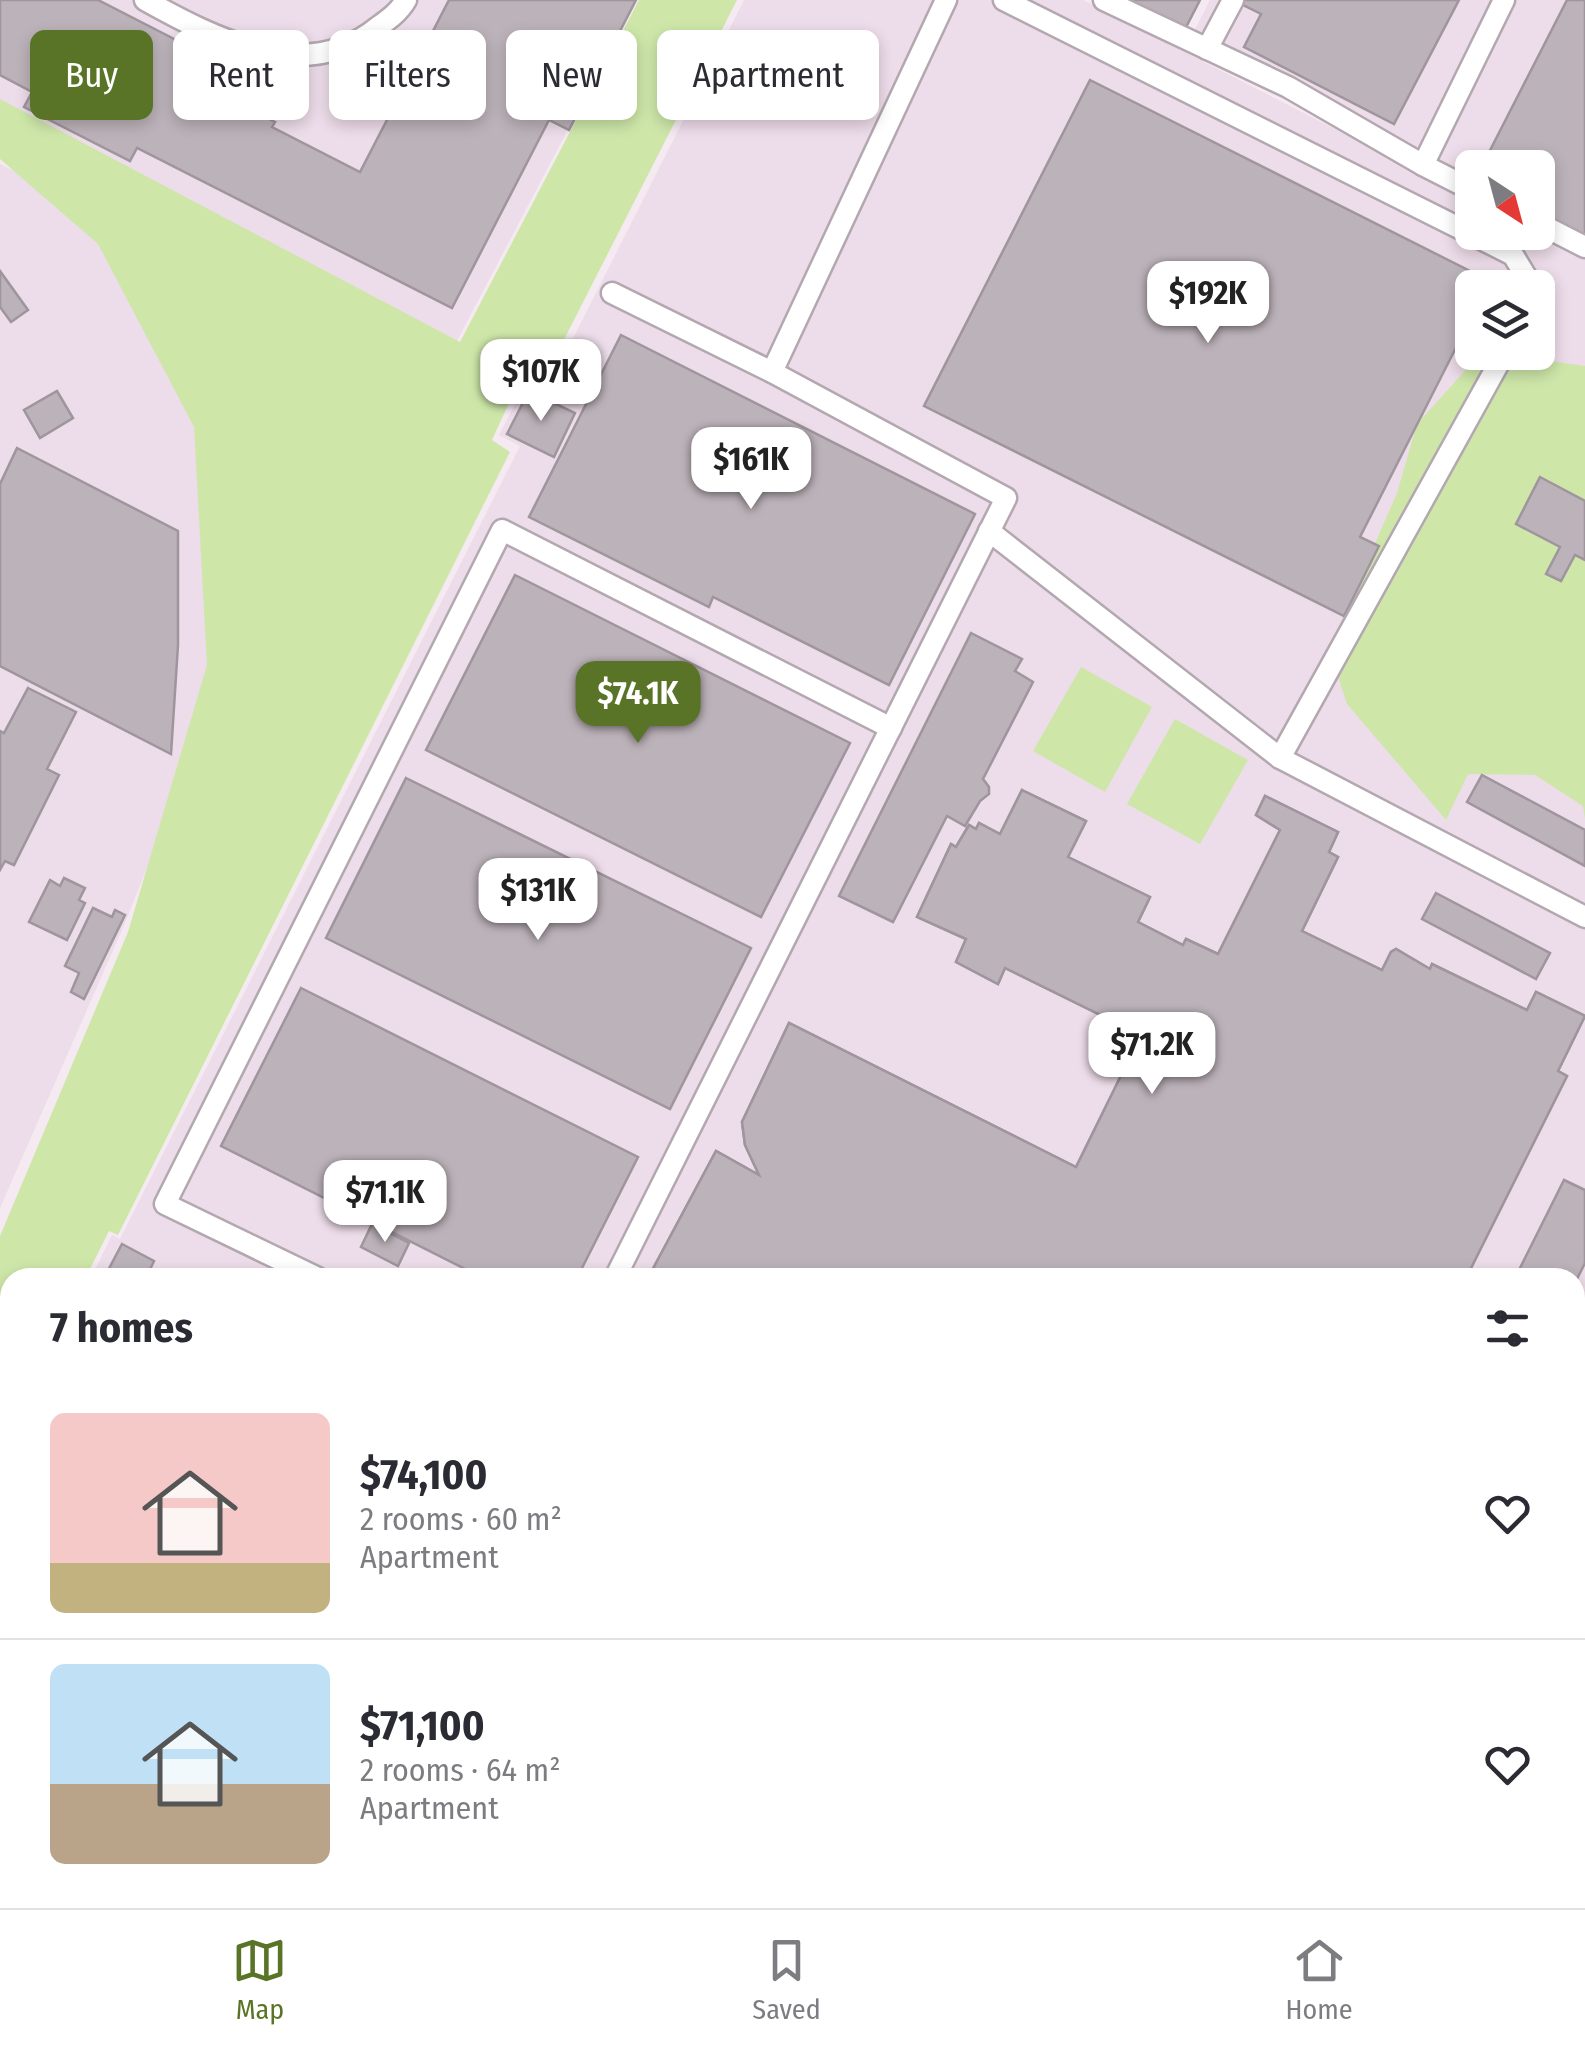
<!DOCTYPE html>
<meta charset="utf-8">
<style>
body{margin:0;font-family:"Fira Sans Condensed",sans-serif;background:#f2f2f3;color:#2b2b33;height:100vh;display:flex;flex-direction:column;font-size:38px;white-space:nowrap}
*{box-sizing:border-box;margin:0}
p{font-size:32px;color:#7c7c81}
.icon{flex:none;width:55px;height:55px;fill:none;stroke:currentColor;stroke-width:2;stroke-linecap:round;stroke-linejoin:round}
.map{position:relative;flex:1;overflow:hidden}
.sheet{position:absolute;left:0px;top:1268px;width:1585px;height:642px;display:flex;flex-direction:column;background:#fff;border-radius:30px 30px 0 0;box-shadow:0 5px 15px #0003}
.sheet>*{flex:none}
.guide{position:absolute;left:30px;top:30px;width:1000px;height:90px;display:flex;gap:20px}
.needle{width:65px;rotate:144deg}
.controls{position:absolute;left:1455px;top:150px;display:grid;gap:20px}
.controls a{display:grid;place-items:center;width:100px;height:100px;border-radius:15px;background:#fff;box-shadow:0 5px 15px #0003;font-size:50px}
.price{position:absolute;translate:-50% -85px;padding:0 22px;border-radius:20px;background:#fff;color:#222;font-size:32px;line-height:65px;filter:drop-shadow(0 2px 5px #0008)}
.price::after{content:'';position:absolute;left:50%;top:60px;width:30px;height:22px;margin-left:-15px;background:inherit;clip-path:polygon(0 0,100% 0,50% 100%)}
.price.active{background:#5a7427;color:#fff}
ul{padding:0;list-style:none}
li{display:flex;align-items:center;gap:30px;height:250px;padding:0 50px}
li+li{border-top:2px solid #e1e1e2}
li span{display:grid;place-items:center;flex:none;width:280px;height:200px;border-radius:15px;color:#555}
li>.icon{margin-inline-start:auto}
span .icon{width:120px;height:120px;fill:#fffc;stroke-width:1}
li b{font-size:42px}
h2{display:flex;justify-content:space-between;align-items:center;height:120px;padding:0 50px;font-size:42px}
.tag{padding:0 35px;border-radius:15px;background:#fff;box-shadow:0 5px 15px #0003;font-size:35px;line-height:90px}
.tag.active{background:#5a7427;color:#fff}
.tab-bar{display:flex;justify-content:space-around;align-items:center;height:140px;border-top:2px solid #e1e1e2;background:#fff;font-size:28px;color:#7c7c81}
.tab-bar a{display:grid;justify-items:center;gap:5px}
.tab-bar .active{color:#5a7427}
.map>svg:first-child{display:block}
.built{fill:#eddce9;fill-rule:evenodd}
.green{fill:#cee7a9}
.lines{fill:none;stroke-linecap:round;stroke-linejoin:round}
.stream{stroke:#df93ce;stroke-width:11}
.building{fill:#bcb2b9;stroke:#9f959c;stroke-width:2.5;fill-rule:evenodd}
.lane-casing{stroke:#b3a8b0;stroke-width:25}
.street-casing{stroke:#b3a8b0;stroke-width:45}
.highway-casing{stroke:#87a24c;stroke-width:60}
.lane{stroke:#fff;stroke-width:20}
.street{stroke:#fff;stroke-width:40}
.highway{stroke:#adda54;stroke-width:55}
</style>
<div class="map">
<svg width="1585" height="1908" viewBox="0 0 1585 1908">
<rect width="100%" height="100%" fill="#f5eaf2"/>
<g class="built">
<polygon points="0,0 636,0 449,356 0,119"/>
<path d="M744,0H1083L1472,199V232H1538L1585,256V1417L1575,1437V1278H91L112,1235L120,1239L520,446L499,435L531,373L551,382ZM1472,288H1538V352H1472Z"/>
<polygon points="1210,0 1585,0 1538,227 1538,168 1472,168 1472,194 1185,49"/>
<polygon points="0,164 40,184 115,252 212,433 225,671 125,923 0,1208"/>
<polygon points="10,1380 10,1900 1341,1900 1337,1908 0,1908 0,1400"/>
</g>
<g class="green">
<polygon points="639,0 737,0 546,375 526,366 492,440 510,452 118,1235 109,1231 86,1277 10,1278 10,1369 0,1389 0,1236 128,932 207,665 194,427 98,244 0,159 0,99 460,342"/>
<polygon points="1481,353 1512,353 1522,357 1585,366 1585,819 1583,806 1535,775 1468,774 1446,820 1347,704 1329,649 1397,493 1417,424"/>
<polygon points="1081,667 1152,707 1105,792 1033,751"/>
<polygon points="1175,719 1248,760 1200,844 1127,804"/>
</g>
<g class="lines">
<g class="stream">
<polyline points="1575,1643 1585,1623"/>
<polyline points="1441,1908 1445,1900"/>
</g>
</g>
<g class="building">
<polygon points="0,0 98,0 219,62 207,87 275,122 272,127 360,172 449,0 636,0 569,130 549,120 452,308 137,148 130,161 24,107 32,92 0,75"/>
<polygon points="1120,0 1200,0 1183,33"/>
<polygon points="1243,0 1459,0 1394,124 1244,47 1261,14 1241,4"/>
<polygon points="1567,0 1585,0 1585,237 1538,213 1538,168 1481,168"/>
<polygon points="1090,80 1490,281 1487,288 1472,288 1472,316 1360,537 1379,546 1344,616 924,406"/>
<polygon points="0,271 28,310 11,322 0,307"/>
<polygon points="621,335 975,514 889,685 713,597 709,607 529,517"/>
<polygon points="57,391 73,418 40,438 24,410"/>
<polygon points="529,391 575,413 554,457 507,434"/>
<polygon points="17,448 178,531 178,645 171,754 0,666 0,484"/>
<polygon points="1540,477 1585,501 1585,560 1575,555 1561,581 1546,574 1560,547 1516,524"/>
<polygon points="515,575 850,743 761,917 426,750"/>
<polygon points="971,633 1022,659 1015,671 1033,682 983,779 989,787 989,794 980,801 965,826 947,816 893,922 839,896"/>
<polygon points="28,688 76,712 47,769 59,775 14,865 5,861 0,870 0,731 4,733"/>
<polygon points="1482,775 1585,830 1585,866 1467,802"/>
<polygon points="406,778 751,948 670,1109 326,938"/>
<path d="M1022,790L1086,821L1068,857L1150,897L1138,922L1183,945L1186,939L1218,954L1280,830L1256,815L1265,796L1338,832L1329,852L1338,857L1302,931L1382,970L1391,952L1396,949L1430,969L1432,964L1527,1010L1536,992L1585,1016L1558,1071L1567,1076L1466,1278H1196L1253,1168L1196,1139L1124,1278H1043L991,1252L980,1275L985,1278H648L716,1151L759,1175L745,1145L742,1122L789,1023L1076,1167L1141,1035L1005,968L998,984L956,962L966,939L917,917L951,844L956,847L969,825L976,829L979,823L1000,834ZM1291,954L1345,981L1268,1135L1213,1107ZM759,1137L970,1244L962,1263L767,1163Z"/>
<polygon points="1022,790 1086,821 1068,857 1150,897 1138,922 1183,945 1186,939 1218,954 1280,830 1256,815 1265,796 1338,832 1329,852 1338,857 1302,931 1382,970 1391,952 1396,949 1430,969 1432,964 1527,1010 1536,992 1585,1016 1558,1071 1567,1076 1466,1278 648,1278 716,1151 759,1175 745,1145 742,1122 789,1023 1076,1167 1141,1035 1005,968 998,984 956,962 966,939 917,917 951,844 956,847 969,825 976,829 979,823 1000,834"/>
<polygon points="64,878 85,888 79,900 85,903 67,940 29,922 50,880 60,886"/>
<polygon points="1436,893 1550,953 1536,979 1422,919"/>
<polygon points="93,908 112,917 115,910 125,915 84,999 71,992 79,973 65,966"/>
<polygon points="301,988 638,1157 577,1278 483,1278 221,1146"/>
<polygon points="1564,1180 1585,1190 1585,1263 1575,1283 1575,1278 1515,1278"/>
<polygon points="372,1224 409,1243 398,1266 361,1247"/>
<polygon points="122,1244 154,1261 146,1278 104,1278"/>
<polygon points="10,1508 10,1900 599,1900 595,1908 0,1908 0,1528"/>
<polygon points="853,1900 1231,1900 1226,1908 869,1908"/>
<polygon points="1244,1900 1325,1900 1321,1908 1240,1908"/>
</g>
<g class="lines">
<defs>
<g id="lane">
<path d="M145,0C215,39 306,86 378,27C389,19 399,12 406,0"/>
<polyline points="1004,0 1513,255 1533,288"/>
<polyline points="1104,0 1288,87 1423,165 1472,190"/>
<polyline points="1207,49 1233,0"/>
<polyline points="1423,165 1504,0"/>
<polyline points="1538,223 1585,247"/>
<polyline points="612,293 772,372 1006,498 615,1278"/>
<polyline points="772,372 946,0"/>
<polyline points="989,531 1280,758 1585,917"/>
<polyline points="1280,758 1505,352"/>
<polyline points="318,1278 165,1204 502,530 891,728"/>
</g>
<g id="street">
<polyline points="1575,1481 1585,1461"/>
<polyline points="1364,1908 1367,1900"/>
</g>
<g id="highway">
<polyline points="1575,1791 1585,1771"/>
<polyline points="1517,1908 1521,1900"/>
</g>
</defs>
<use href="#lane" class="lane-casing"/>
<use href="#street" class="street-casing"/>
<use href="#highway" class="highway-casing"/>
<use href="#lane" class="lane"/>
<use href="#street" class="street"/>
<use href="#highway" class="highway"/>
</g>
</svg>
<div class="controls">
<a><svg class="needle" viewBox="-14 -14 28 28"><path d="M0-13l5 13h-10z" fill="#e53935"/><path d="M0 13l5-13h-10z" fill="#7c7c81"/></svg></a>
<a><svg class="icon" aria-label="layers" viewBox="0 0 24 24"><path d="M12 4l9 5-9 5-9-5zM3 14l9 5 9-5"/></svg></a>
</div>
<b class="price" style="left:1208px;top:346px">$192K</b>
<b class="price" style="left:541px;top:424px">$107K</b>
<b class="price" style="left:751px;top:512px">$161K</b>
<b class="price active" style="left:638px;top:746px">$74.1K</b>
<b class="price" style="left:538px;top:943px">$131K</b>
<b class="price" style="left:1152px;top:1097px">$71.2K</b>
<b class="price" style="left:385px;top:1245px">$71.1K</b>
<div class="guide">
<a class="tag active">Buy</a>
<a class="tag">Rent</a>
<a class="tag">Filters</a>
<a class="tag">New</a>
<a class="tag">Apartment</a>
</div>
<section class="sheet">
<h2>7 homes<svg class="icon" aria-label="filters" viewBox="0 0 24 24"><path d="M4 7h16M4 17h16"/><circle cx="9" cy="7" r="2"/><circle cx="15" cy="17" r="2"/></svg></h2>
<ul>
<li><span style="background:linear-gradient(#f6c9c9 75%,#c2b280 0)"><svg class="icon" aria-label="home" viewBox="0 0 24 24"><path d="M3 11l9-7 9 7M6 9v11h12V9"/></svg></span><div><b>$74,100</b><p>2 rooms · 60 m²</p><p>Apartment</p></div><svg class="icon" aria-label="heart" viewBox="0 0 24 24"><path d="M12 20l-8-8c-3-5 5-10 8-4 3-6 11-1 8 4z"/></svg></li>
<li><span style="background:linear-gradient(#bfe0f5 60%,#b9a48a 0)"><svg class="icon" aria-label="home" viewBox="0 0 24 24"><path d="M3 11l9-7 9 7M6 9v11h12V9"/></svg></span><div><b>$71,100</b><p>2 rooms · 64 m²</p><p>Apartment</p></div><svg class="icon" aria-label="heart" viewBox="0 0 24 24"><path d="M12 20l-8-8c-3-5 5-10 8-4 3-6 11-1 8 4z"/></svg></li>
</ul>
</section>
</div>
<nav class="tab-bar">
<a class="active"><svg class="icon" aria-label="map" viewBox="0 0 24 24"><path d="M3 6l6-2 6 2 6-2v14l-6 2-6-2-6 2zM9 4v14M15 6v14"/></svg>Map</a>
<a><svg class="icon" aria-label="saved" viewBox="0 0 24 24"><path d="M7 4h10v16l-5-4-5 4z"/></svg>Saved</a>
<a><svg class="icon" aria-label="home" viewBox="0 0 24 24"><path d="M3 11l9-7 9 7M6 9v11h12V9"/></svg>Home</a>
</nav>
